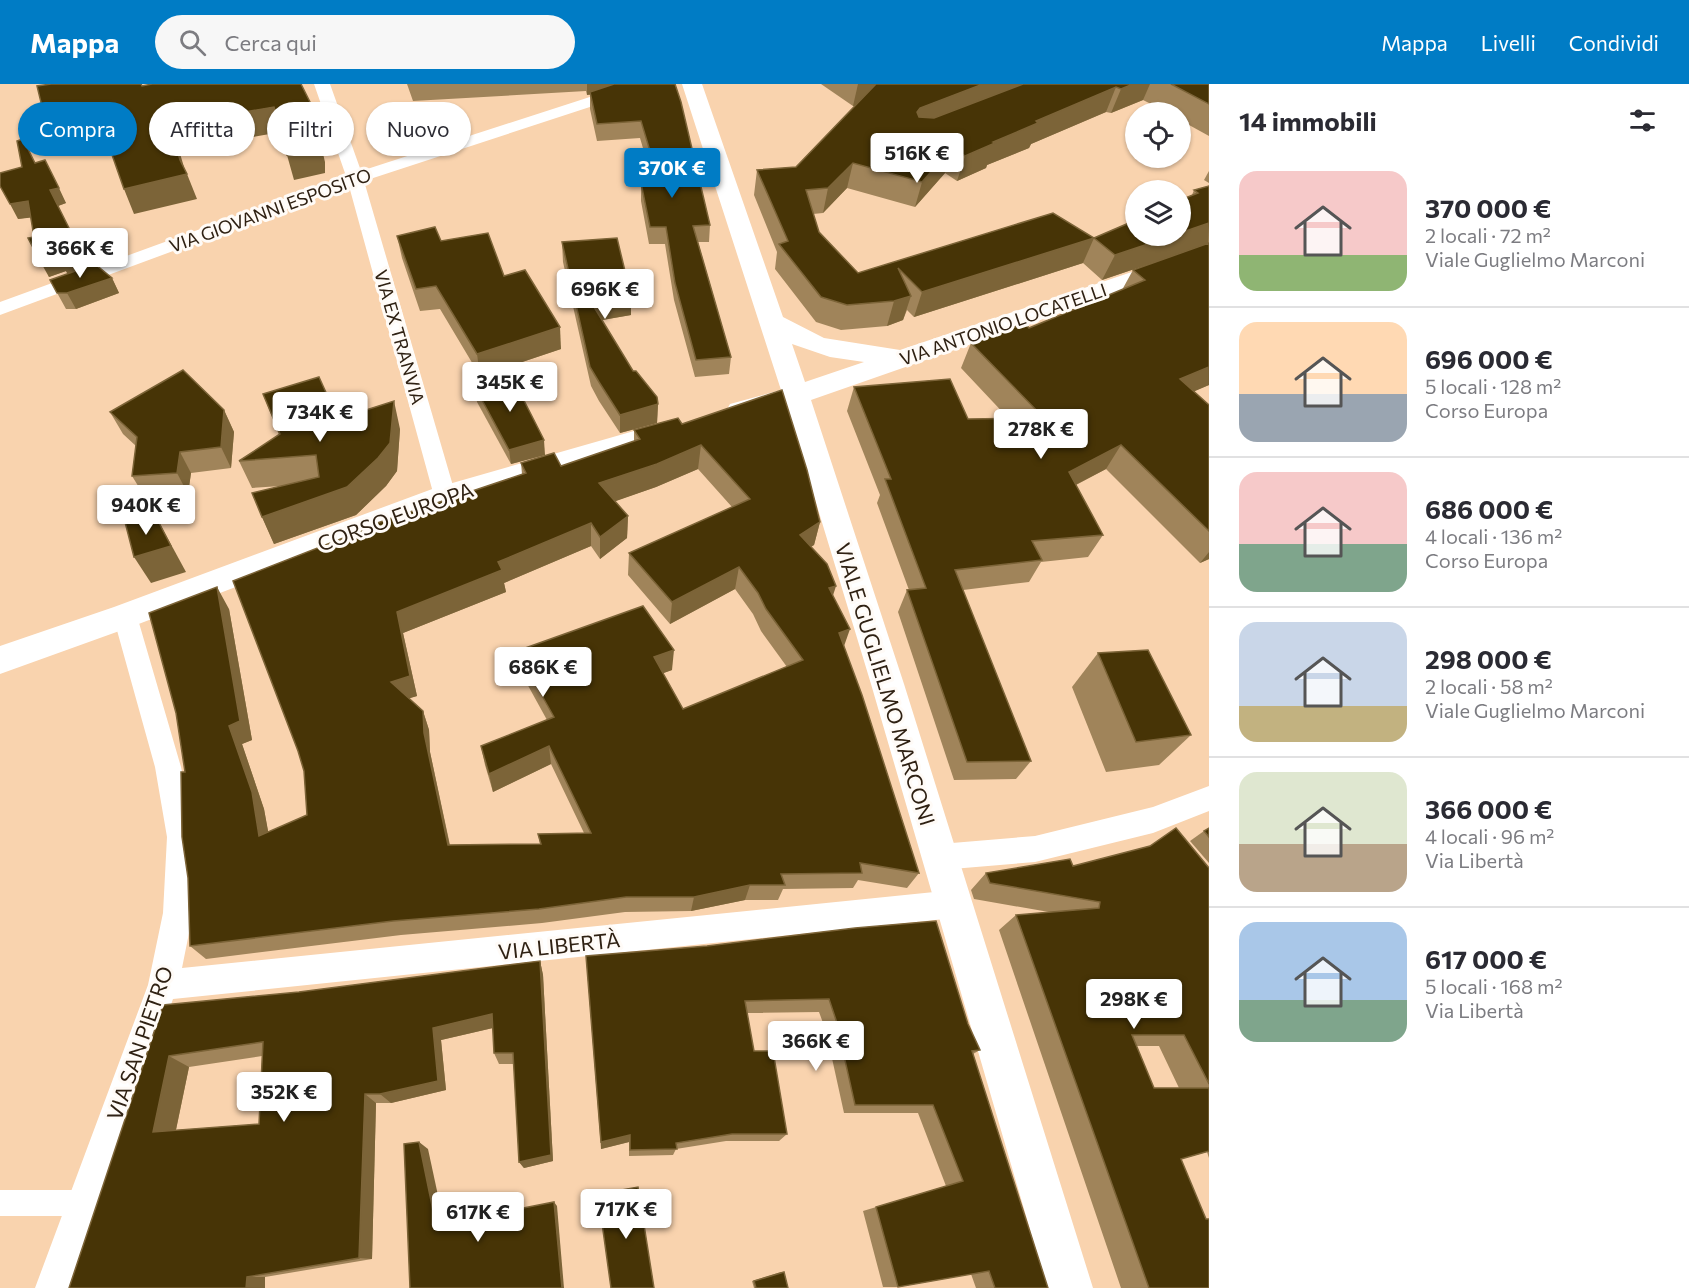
<!DOCTYPE html>
<html lang="it">
<meta charset="utf-8">
<style>
body{margin:0;font-family:Commissioner,sans-serif;background:#f7f7f7;color:#2b2b33;height:100vh;display:flex;flex-direction:column;font-size:22px;white-space:nowrap}
*{box-sizing:border-box;margin:0}
p{font-size:20px;color:#7c7c81}
.icon{flex:none;width:33px;height:33px;fill:none;stroke:currentColor;stroke-width:2;stroke-linecap:round;stroke-linejoin:round}
.map{position:relative;flex:1;overflow:hidden}
.panel{display:flex;flex-direction:column;background:#fff;width:480px}
.panel>*{flex:none}
.guide{position:absolute;left:18px;top:18px;width:570px;height:54px;display:flex;gap:12px}
.tools{position:absolute;left:1125px;top:18px;display:grid;gap:12px}
.tools a{display:grid;place-items:center;width:66px;height:66px;border-radius:50%;background:#fff;box-shadow:0 2px 4px #0004;font-size:30px}
.price{position:absolute;translate:-50% -51px;padding:0 14px;border-radius:6px;background:#fff;color:#222;font-size:20px;line-height:39px;filter:drop-shadow(0 2px 3px #0008)}
.price::after{content:'';position:absolute;left:50%;top:36px;width:18px;height:14px;margin-left:-9px;background:inherit;clip-path:polygon(0 0,100% 0,50% 100%)}
.price.on{background:#007cc5;color:#fff}
ul{padding:0;list-style:none}
li{display:flex;align-items:center;gap:18px;height:150px;padding:0 30px}
li+li{border-top:2px solid #e1e1e2}
li span{display:grid;place-items:center;flex:none;width:168px;height:120px;border-radius:18px;color:#555}
li>.icon{margin-inline-start:auto}
span .icon{width:72px;height:72px;fill:#fffc;stroke-width:1}
li b{font-size:26px}
h2{display:flex;justify-content:space-between;align-items:center;height:72px;padding:0 30px;font-size:26px}
.tag{padding:0 21px;border-radius:27px;background:#fff;box-shadow:0 2px 4px #0004;font-size:21px;line-height:54px}
.tag.on{background:#007cc5;color:#fff}
header{display:flex;align-items:center;gap:36px;box-sizing:border-box;height:84px;padding:0 30px;background:#007cc5;color:#fff}
header strong{font-size:28px}
nav{display:flex;gap:33px;margin-inline-start:auto;font-size:21px}
.search{width:420px;height:54px;background:#f7f7f7;display:flex;align-items:center;gap:15px;box-sizing:border-box;padding:0 21px;border-radius:33px;color:#7c7c81;font-size:22px}
main{display:flex;flex:1;min-height:0}
.map>svg:first-child{display:block}
.lines{fill:none;stroke-linecap:round;stroke-linejoin:round}
.pedestrian{fill:#fff;fill-rule:evenodd}
.minor{fill:#fff;fill-rule:evenodd}
.tertiary{fill:#fff;fill-rule:evenodd}
.wall{fill:#a0845a;fill-rule:evenodd}
.shaded-wall{fill:#7c6438}
.building{fill:#473406;stroke:#7c6438;stroke-width:1.5;fill-rule:evenodd}
.labels{text-anchor:middle;dominant-baseline:central;stroke-width:6;stroke-linejoin:round;paint-order:stroke}
.far-street-label{font-size:18px;fill:#2f2113;stroke:#fffbf7}
.street-label{font-size:21px;fill:#2f2113;stroke:#fffbf7}
</style>
<header>
<strong>Mappa</strong>
<div class="search"><svg class="icon" aria-label="search" viewBox="0 0 24 24"><circle cx="10" cy="10" r="6"/><path d="M15 15l6 6"/></svg>Cerca qui</div>
<nav><a>Mappa</a><a>Livelli</a><a>Condividi</a></nav>
</header>
<main>
<div class="map">
<svg width="1209" height="1204" viewBox="0 0 1209 1204">
<rect width="100%" height="100%" fill="#f9d3ae"/>
<g class="lines">
<polygon class="pedestrian" points="0,1106 82,1106 91,1110 95,1119 91,1128 82,1132 0,1132"/>
<g class="minor">
<polygon points="314,0 330,0 361,87 630,0 654,0 651,3 364,97 456,412 453,418 445,420 437,418 434,412 349,102 0,231 0,218 346,92"/>
<polygon points="125,522 134,525 137,532 181,683 195,753 193,829 182,884 954,806 964,810 969,820 964,830 954,834 173,915 71,1204 35,1204 148,901 163,829 167,753 155,683 113,532 116,525"/>
<polygon points="1209,702 1209,727 1153,749 1035,778 940,786 930,782 926,773 930,764 940,760 1035,752 1153,723"/>
</g>
<g class="tertiary">
<path d="M682,0H702L783,233L824,254L900,266L1209,162V177L811,316L904,600L1093,1204H1047L871,600L787,323L740,336L730,334L726,327L730,320L781,306ZM792,260L830,273L864,278L805,298Z"/>
<polygon points="662,339 672,342 676,349 672,356 454,420 136,541 0,590 0,562 114,523 435,404"/>
</g>
</g>
<g class="wall">
<polygon points="407,0 675,0 710,141 709,158 698,158 731,273 729,290 695,293 674,216 665,160 649,160 641,117 641,99 653,98 640,54 597,57 590,25 590,11 587,11 586,7 413,17"/>
<polygon points="821,0 1209,0 1209,52 1180,36 1180,28 1167,28 1143,16 1111,29 1106,28 1031,60 1029,64 987,81 986,84 957,97 945,89 915,123 847,104 823,129 813,130 819,148 858,189 1094,154 1192,111 1194,106 1209,102 1209,301 1194,307 1209,321 1209,475 1200,479 1106,385 1076,401 1103,451 1088,473 1041,478 1029,498 963,506 1031,677 1016,695 954,696 898,528 907,506 909,506 877,419 880,411 847,327 854,303 968,335 1009,335 961,284 971,259 1029,244 1122,206 1133,186 1185,168 1102,196 1083,179 914,233 907,226 903,236 887,242 841,246 816,238 775,185 777,168 754,111 757,86 796,83 855,22 853,22"/>
<polygon points="35,79 66,119 58,122 88,183 112,194 119,209 76,225 66,225 50,196 68,190 66,187 49,193 34,153 31,133 18,135"/>
<polygon points="1209,87 1209,99 1204,96"/>
<polygon points="397,152 441,157 504,192 561,265 480,292 440,225 420,227 402,174"/>
<polygon points="562,158 631,231 602,236 633,287 658,320 657,339 620,349 599,317 591,302 563,178"/>
<polygon points="475,303 545,371 511,380 477,318"/>
<polygon points="263,310 338,335 400,345 397,387 386,402 356,431 274,460 262,433 281,402 252,404 239,377 279,351"/>
<polygon points="224,326 234,348 231,384 191,389 188,410 145,413 132,392 136,362 123,350 110,328"/>
<path d="M682,340L820,438L814,461L811,462L833,512L844,562L919,789L907,804L858,796L853,804L783,805L778,816H745L691,827L625,828L542,839L401,851L206,875L190,862L185,688L229,525L252,656L242,660L264,725L268,748L307,731L304,687L298,667L522,390L521,379L561,382L634,357V346ZM698,385L732,423L629,469L628,491L670,540L735,505L753,530L761,547L787,583L683,625L663,589L672,586L517,567L520,587L547,636L481,662L485,681L493,708L551,680L584,749L538,750L540,760L450,761L430,668L429,646L423,627L409,614L417,612L403,549L506,508L504,499L591,462L600,475L627,454L628,432L615,417L656,403Z"/>
<polygon points="1098,569 1191,651 1159,681 1106,688 1072,603"/>
<polygon points="1209,744 1209,779 1190,757 1204,747"/>
<path d="M1073,782L1209,784V1074L1207,1068L1181,1075L1209,1204H1121L999,846L1016,831L1049,828L974,815L971,806L986,789ZM1136,962H1159L1179,1004H1154Z"/>
<polygon points="586,872 968,940 980,966 973,970 1048,1204 976,1204 971,1190 898,1203 883,1203 863,1127 946,1102 918,1029 844,1029 826,947 819,928 747,929 754,967 787,1050 779,1057 726,1057 676,1065 673,1071 629,1072 629,1058 601,1065"/>
<path d="M540,877L543,891L553,1077L524,1084L519,1078L514,980H499L494,969L493,944L441,956L446,1006L391,1019H376L372,1175L265,1193V1204H69L163,921L299,908ZM262,972L259,1040L176,1046L189,983Z"/>
<polygon points="781,1188 784,1188 788,1204 754,1204 752,1197"/>
</g>
<g class="shaded-wall">
<polygon points="587,0 623,0 587,11"/>
<polygon points="858,0 882,0 878,17 853,22"/>
<polygon points="983,0 1038,0 910,53 917,28 920,24"/>
<polygon points="1133,0 1150,0 1143,16 1111,29 1121,5"/>
<polygon points="1116,3 1106,28 1031,60 1029,64 987,81 986,84 957,97 965,72 1036,37"/>
<polygon points="274,23 281,48 179,66 186,90 187,90 197,115 134,130 124,105 180,76 170,41"/>
<polygon points="96,25 107,49 57,59 45,35"/>
<polygon points="319,53 325,78 325,89 294,96 287,71"/>
<polygon points="952,64 945,89 915,123 922,98"/>
<polygon points="853,79 847,104 823,129 828,104"/>
<polygon points="59,104 66,119 58,122 88,183 68,191 66,187 49,193 40,177 59,172 50,106"/>
<polygon points="28,117 36,133 18,135 10,120"/>
<polygon points="1209,139 1208,160 1102,196 1115,171 1172,152 1180,152 1180,149"/>
<polygon points="1094,154 1083,179 914,233 922,208"/>
<polygon points="112,194 119,209 76,225 67,209"/>
<polygon points="631,212 631,231 591,238 591,218"/>
<polygon points="911,212 903,236 887,242 894,217"/>
<polygon points="560,243 561,265 480,292 477,270"/>
<polygon points="1209,283 1209,301 1165,320 1180,295"/>
<polygon points="394,317 400,345 397,387 386,402 356,431 274,460 262,433 347,403"/>
<polygon points="658,320 657,339 620,349 620,331"/>
<polygon points="224,326 234,348 231,384 221,363"/>
<polygon points="544,356 545,371 511,380 509,366"/>
<polygon points="701,361 698,385 656,403 599,423 599,399"/>
<polygon points="1121,361 1106,385 1056,411 1069,388"/>
<polygon points="180,368 191,389 188,410 177,389"/>
<polygon points="155,431 186,488 151,499 134,473"/>
<polygon points="628,432 627,454 600,475 600,453"/>
<polygon points="820,438 814,461 795,473 800,451"/>
<polygon points="591,439 591,462 504,499 506,508 403,549 417,612 398,618 391,598 397,528 498,478"/>
<polygon points="1209,468 1209,475 1200,479"/>
<polygon points="739,483 735,505 670,540 672,518"/>
<polygon points="836,502 829,524 829,504"/>
<polygon points="217,503 229,525 252,656 242,660 264,725 272,768 259,752 229,642"/>
<polygon points="850,545 843,565 839,549"/>
<polygon points="674,566 672,586 653,593 654,573"/>
<polygon points="423,627 429,646 430,668 453,777 448,761 424,649"/>
<polygon points="549,662 551,680 493,708 489,690"/>
<polygon points="750,801 745,816 691,827 694,813"/>
<polygon points="540,877 543,891 553,1077 524,1084 519,1078"/>
<polygon points="492,930 497,943 441,956 446,1006 391,1019 380,1010 433,944"/>
<polygon points="169,972 189,983 174,1055 153,1048"/>
<polygon points="365,1010 376,1019 372,1175 359,1174"/>
<polygon points="630,1051 629,1058 601,1065 601,1058"/>
<polygon points="419,1058 428,1065 445,1144 436,1141"/>
<polygon points="554,1118 557,1122 564,1204 562,1204"/>
<polygon points="247,1193 265,1193 265,1204 246,1204"/>
</g>
<g class="building">
<polygon points="51,0 141,0 142,2 152,0 301,0 310,18 319,53 319,64 287,71 274,23 170,41 180,76 187,90 124,105 96,25 45,35 37,2"/>
<polygon points="614,0 675,0 681,18 710,141 693,142 731,273 696,276 675,199 666,143 650,143 641,99 659,97 641,37 597,40 590,8"/>
<polygon points="876,0 983,0 920,24 917,28 919,33 934,34 1023,0 1133,0 1121,5 1116,3 1036,37 1038,39 993,58 995,59 965,72 952,64 922,98 853,79 828,104 806,106 819,148 858,189 1053,129 1094,154 922,208 898,184 911,212 894,217 847,221 821,213 779,160 788,157 757,86 796,83"/>
<polygon points="1171,0 1209,0 1209,20"/>
<polygon points="23,55 35,79 45,76 59,104 50,106 81,168 60,175 59,172 40,177 28,154 34,153 28,117 10,120 0,102 0,89 22,83 17,57"/>
<polygon points="1209,102 1209,139 1180,149 1180,116 1198,109 1194,106"/>
<polygon points="1136,136 1136,152 1172,152 1115,171 1094,154"/>
<polygon points="435,143 441,157 488,149 504,192 525,186 560,243 477,270 436,202 416,205 397,152"/>
<polygon points="617,154 631,212 591,218 633,287 636,287 657,313 658,320 620,331 599,298 590,283 562,158"/>
<polygon points="1209,159 1209,283 1180,295 1209,321 1209,447 1121,361 1069,388 1103,451 1032,457 1042,476 955,486 1031,677 967,678 907,506 926,504 885,395 891,395 854,303 950,295 968,335 1044,334 971,259 1025,239 1029,244 1145,196 1133,186"/>
<polygon points="95,180 112,194 67,209 57,209 50,196"/>
<polygon points="183,286 224,326 221,363 180,368 177,389 132,392 137,353 110,328"/>
<polygon points="511,291 544,356 509,366 475,303"/>
<polygon points="319,293 338,335 394,317 390,359 378,374 347,403 262,433 252,409 319,393 316,371 239,377 280,350 263,310"/>
<path d="M782,306L807,386L820,438L800,451L827,480L836,502L829,504L850,545L839,549L862,611L919,789L860,779L862,789L781,790L785,801H750L694,813H626L539,825L393,837L190,862L188,794L182,753L181,688H185L176,629L149,529L217,503L240,637L229,642L252,708L259,752L307,731L304,687L298,667L233,497L374,442V440L526,389L521,379L554,369L561,382L640,355L634,346L678,334L682,340ZM701,361L750,415L629,469L672,518L739,483L758,509L766,525L803,576L683,625L654,573L674,566L643,522L517,567L554,633L481,662L489,690L549,662L591,749L538,750L541,760L448,761L424,649L423,627L391,598L410,592L397,528L502,486L498,478L591,439L600,453L628,432L599,399L657,380Z"/>
<polygon points="155,431 171,462 134,473 125,438"/>
<polygon points="1148,566 1191,651 1136,658 1098,569"/>
<polygon points="1176,744 1209,784 1209,1000 1184,951 1132,951 1154,1004 1209,1004 1209,1067 1181,1075 1206,1135 1209,1135 1209,1204 1149,1204 1016,831 1099,824 1100,818 990,799 986,789 1070,775 1073,782 1150,762"/>
<polygon points="1209,744 1209,753 1204,747"/>
<polygon points="936,837 968,940 980,966 972,967 1048,1204 995,1204 989,1187 898,1203 876,1123 963,1097 933,1021 855,1021 836,936 829,915 745,917 754,967 773,967 787,1050 732,1050 676,1059 677,1065 630,1066 630,1051 601,1058 586,872 707,862 855,844"/>
<path d="M540,877L551,1071L519,1078L513,969H494L492,930L433,944L438,997L380,1010H365L359,1174L247,1193L246,1204H69L163,921L299,908ZM263,958L259,1040L153,1048L169,972Z"/>
<polygon points="419,1058 436,1141 554,1118 562,1204 410,1204 404,1060"/>
<polygon points="638,1103 654,1204 611,1204 598,1110"/>
<polygon points="784,1188 788,1204 756,1204 754,1197"/>
</g>
<g class="labels">
<g class="far-street-label">
<text transform="translate(270 126) rotate(-20)">VIA GIOVANNI ESPOSITO</text>
<text transform="translate(1003 240) rotate(-19)">VIA ANTONIO LOCATELLI</text>
<text transform="translate(400 253) rotate(74)">VIA EX TRANVIA</text>
</g>
<g class="street-label">
<text transform="translate(395 432) rotate(-20)">CORSO EUROPA</text>
<text transform="translate(886 600) rotate(73)">VIALE GUGLIELMO MARCONI</text>
<text transform="translate(559 861) rotate(-6)">VIA LIBERTÀ</text>
<text transform="translate(139 959) rotate(-71)">VIA SAN PIETRO</text>
</g>
</g>
</svg>
<div class="tools">
<a><svg class="icon" aria-label="locate" viewBox="0 0 24 24"><circle cx="12" cy="12" r="6"/><path d="M12 2v4M12 18v4M2 12h4M18 12h4"/></svg></a>
<a><svg class="icon" aria-label="layers" viewBox="0 0 24 24"><path d="M12 4l9 5-9 5-9-5zM3 14l9 5 9-5"/></svg></a>
</div>
<b class="price" style="left:917px;top:100px">516K €</b>
<b class="price on" style="left:672px;top:115px">370K €</b>
<b class="price" style="left:80px;top:195px">366K €</b>
<b class="price" style="left:605px;top:236px">696K €</b>
<b class="price" style="left:510px;top:329px">345K €</b>
<b class="price" style="left:320px;top:359px">734K €</b>
<b class="price" style="left:1041px;top:376px">278K €</b>
<b class="price" style="left:146px;top:452px">940K €</b>
<b class="price" style="left:543px;top:614px">686K €</b>
<b class="price" style="left:1134px;top:946px">298K €</b>
<b class="price" style="left:816px;top:988px">366K €</b>
<b class="price" style="left:284px;top:1039px">352K €</b>
<b class="price" style="left:626px;top:1156px">717K €</b>
<b class="price" style="left:478px;top:1159px">617K €</b>
<div class="guide">
<a class="tag on">Compra</a>
<a class="tag">Affitta</a>
<a class="tag">Filtri</a>
<a class="tag">Nuovo</a>
</div>
</div>
<section class="panel">
<h2>14 immobili<svg class="icon" aria-label="filters" viewBox="0 0 24 24"><path d="M4 7h16M4 17h16"/><circle cx="9" cy="7" r="2"/><circle cx="15" cy="17" r="2"/></svg></h2>
<ul>
<li><span style="background:linear-gradient(#f6c9c9 70%,#8fb573 0)"><svg class="icon" aria-label="home" viewBox="0 0 24 24"><path d="M3 11l9-7 9 7M6 9v11h12V9"/></svg></span><div><b>370 000 €</b><p>2 locali · 72 m²</p><p>Viale Guglielmo Marconi</p></div></li>
<li><span style="background:linear-gradient(#ffd9b3 60%,#9aa5b1 0)"><svg class="icon" aria-label="home" viewBox="0 0 24 24"><path d="M3 11l9-7 9 7M6 9v11h12V9"/></svg></span><div><b>696 000 €</b><p>5 locali · 128 m²</p><p>Corso Europa</p></div></li>
<li><span style="background:linear-gradient(#f6c9c9 60%,#7fa58c 0)"><svg class="icon" aria-label="home" viewBox="0 0 24 24"><path d="M3 11l9-7 9 7M6 9v11h12V9"/></svg></span><div><b>686 000 €</b><p>4 locali · 136 m²</p><p>Corso Europa</p></div></li>
<li><span style="background:linear-gradient(#c9d6e8 70%,#c2b280 0)"><svg class="icon" aria-label="home" viewBox="0 0 24 24"><path d="M3 11l9-7 9 7M6 9v11h12V9"/></svg></span><div><b>298 000 €</b><p>2 locali · 58 m²</p><p>Viale Guglielmo Marconi</p></div></li>
<li><span style="background:linear-gradient(#dfe7d0 60%,#b9a48a 0)"><svg class="icon" aria-label="home" viewBox="0 0 24 24"><path d="M3 11l9-7 9 7M6 9v11h12V9"/></svg></span><div><b>366 000 €</b><p>4 locali · 96 m²</p><p>Via Libertà</p></div></li>
<li><span style="background:linear-gradient(#a9c7e8 65%,#7fa58c 0)"><svg class="icon" aria-label="home" viewBox="0 0 24 24"><path d="M3 11l9-7 9 7M6 9v11h12V9"/></svg></span><div><b>617 000 €</b><p>5 locali · 168 m²</p><p>Via Libertà</p></div></li>
</ul>
</section>
</main>
